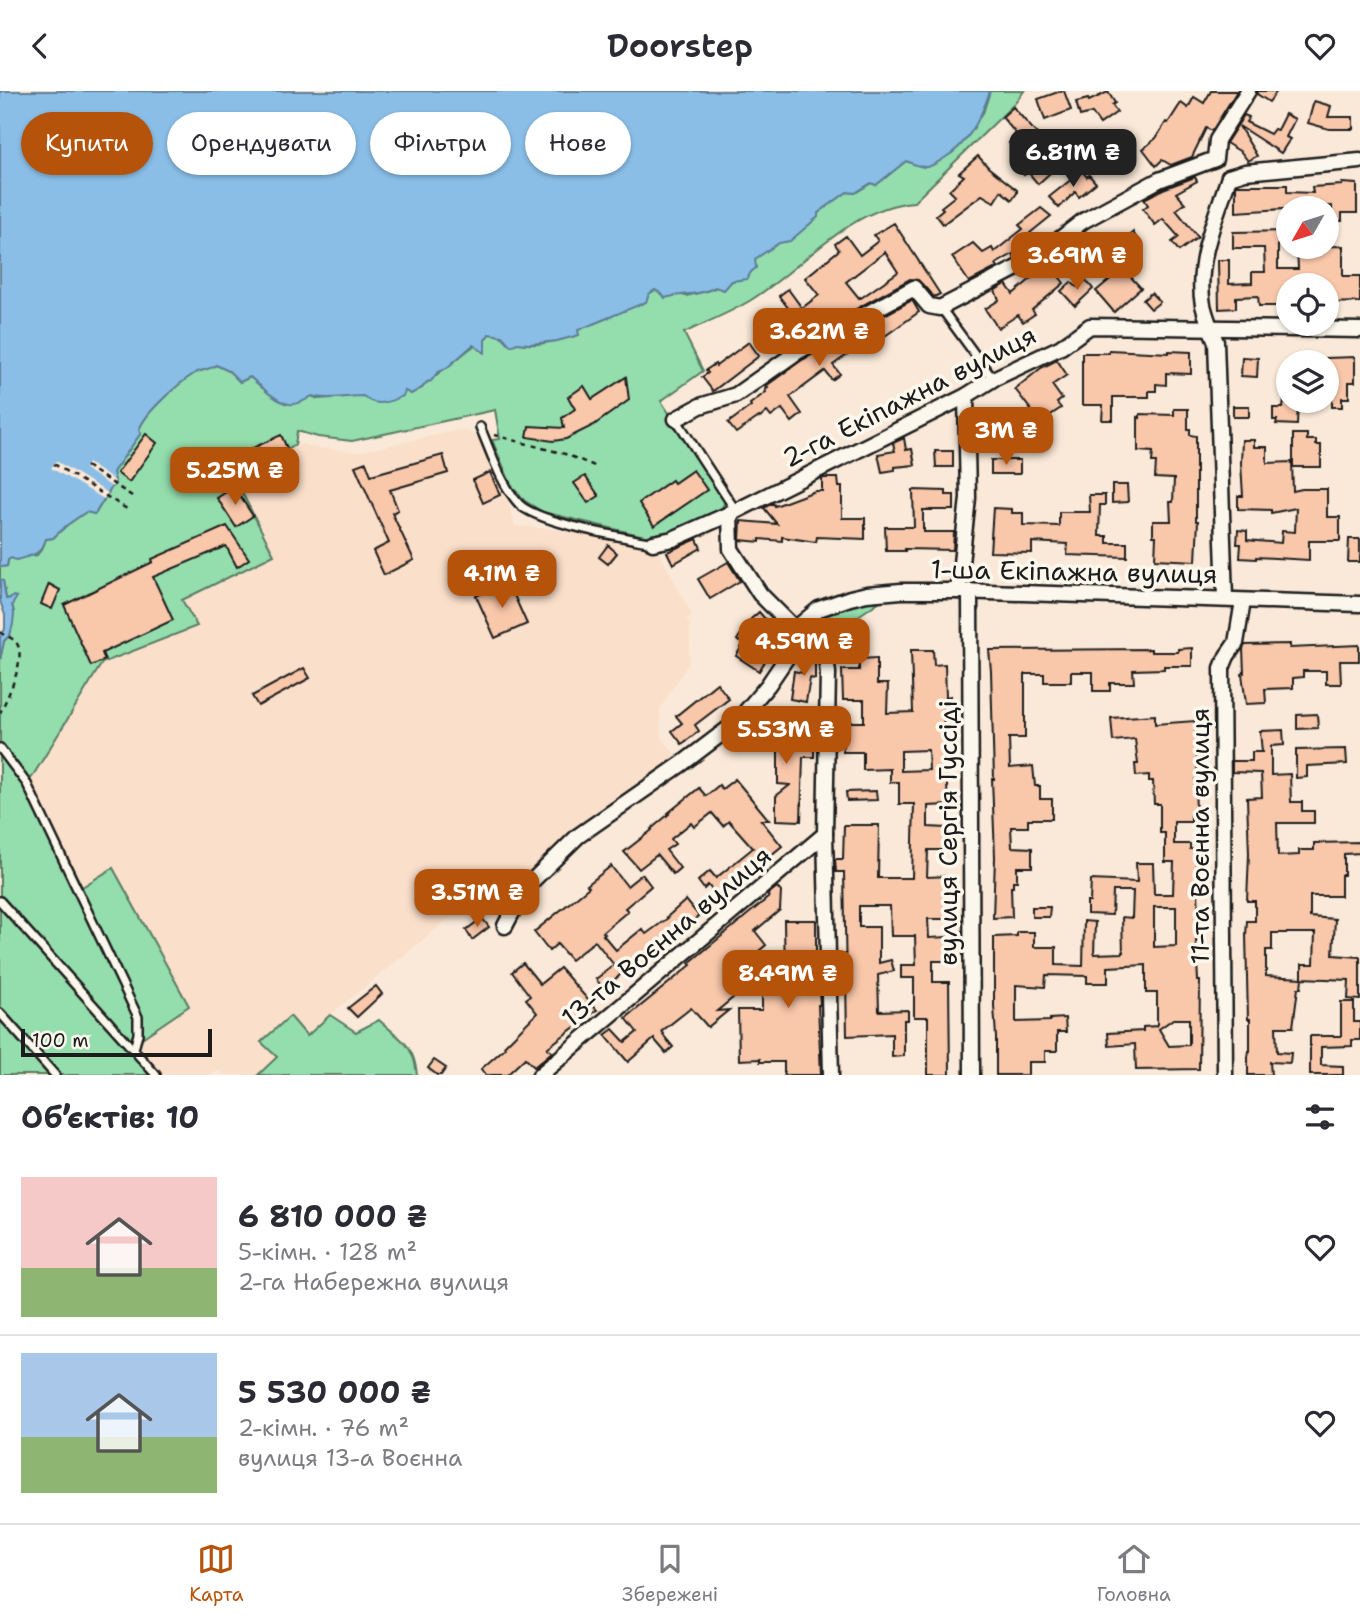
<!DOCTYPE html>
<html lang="uk">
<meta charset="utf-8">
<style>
body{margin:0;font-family:"Shantell Sans",sans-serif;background:#f2f2f3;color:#2b2b33;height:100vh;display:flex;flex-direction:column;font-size:26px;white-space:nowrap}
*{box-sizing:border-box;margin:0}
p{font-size:23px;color:#7c7c81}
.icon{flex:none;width:38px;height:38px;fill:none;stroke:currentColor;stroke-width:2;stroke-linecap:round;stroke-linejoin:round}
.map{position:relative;height:984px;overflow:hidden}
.side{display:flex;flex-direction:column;background:#fff;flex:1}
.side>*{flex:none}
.banner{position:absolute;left:21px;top:21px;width:700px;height:63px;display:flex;gap:14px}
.needle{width:46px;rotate:231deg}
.controls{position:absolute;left:1276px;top:105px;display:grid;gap:14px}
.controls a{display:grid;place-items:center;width:63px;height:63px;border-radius:50%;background:#fff;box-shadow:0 2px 5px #0004;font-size:35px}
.scale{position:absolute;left:21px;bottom:18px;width:191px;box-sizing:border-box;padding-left:7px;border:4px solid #1c1c1c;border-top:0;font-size:19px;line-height:24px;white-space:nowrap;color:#1c1c1c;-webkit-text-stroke:5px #fbf7ec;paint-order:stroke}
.price{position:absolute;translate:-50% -60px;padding:0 16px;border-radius:14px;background:#b45309;color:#fff;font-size:23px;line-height:46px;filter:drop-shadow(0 2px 4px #0008)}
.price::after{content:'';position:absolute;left:50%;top:42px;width:21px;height:16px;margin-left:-10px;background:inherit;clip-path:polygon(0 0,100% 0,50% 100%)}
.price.current{background:#222;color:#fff}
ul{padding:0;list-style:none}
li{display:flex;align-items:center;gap:21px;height:175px;padding:0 21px}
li+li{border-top:2px solid #e1e1e2}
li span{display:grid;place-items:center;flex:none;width:196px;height:140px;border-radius:0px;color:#555}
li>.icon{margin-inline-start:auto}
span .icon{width:84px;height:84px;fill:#fffc;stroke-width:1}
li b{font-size:30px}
h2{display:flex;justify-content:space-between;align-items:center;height:84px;padding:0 21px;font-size:30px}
.tag{padding:0 24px;border-radius:32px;background:#fff;box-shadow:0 2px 5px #0004;font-size:24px;line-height:63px}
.tag.current{background:#b45309;color:#fff}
header{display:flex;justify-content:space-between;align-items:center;height:91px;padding:0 21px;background:#fff;font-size:32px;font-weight:600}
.tab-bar{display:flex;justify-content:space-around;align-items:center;height:98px;border-top:2px solid #e1e1e2;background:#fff;font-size:19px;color:#7c7c81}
.tab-bar a{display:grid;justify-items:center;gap:4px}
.tab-bar .current{color:#b45309}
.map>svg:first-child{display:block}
.built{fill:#fadfca}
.green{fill:#94ddad;stroke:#587c64;stroke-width:2}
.water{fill:#8abee7;stroke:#5e7d96;stroke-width:2}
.pier{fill:#fae9d8}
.building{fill:#f9c7aa;stroke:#1c1c1c;stroke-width:2;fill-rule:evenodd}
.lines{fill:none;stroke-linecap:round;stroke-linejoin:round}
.lane-casing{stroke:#1c1c1c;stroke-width:12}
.street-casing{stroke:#1c1c1c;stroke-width:19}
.path{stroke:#1c1c1c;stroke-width:2.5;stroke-dasharray:5 5;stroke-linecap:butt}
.lane{stroke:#fbf7ec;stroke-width:7}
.street{stroke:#fbf7ec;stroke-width:14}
.labels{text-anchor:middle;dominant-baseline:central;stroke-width:7;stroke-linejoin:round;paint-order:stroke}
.street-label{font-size:26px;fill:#1c1c1c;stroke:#fbf7ec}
</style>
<header><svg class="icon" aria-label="back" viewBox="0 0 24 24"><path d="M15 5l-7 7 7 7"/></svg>Doorstep<svg class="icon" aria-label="heart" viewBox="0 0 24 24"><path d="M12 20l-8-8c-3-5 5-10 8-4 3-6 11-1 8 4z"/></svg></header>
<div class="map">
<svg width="1360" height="984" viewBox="0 0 1360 984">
<rect width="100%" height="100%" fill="#fae9d8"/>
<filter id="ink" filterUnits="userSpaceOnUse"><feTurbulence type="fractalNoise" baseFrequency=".0143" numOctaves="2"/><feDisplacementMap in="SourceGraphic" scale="14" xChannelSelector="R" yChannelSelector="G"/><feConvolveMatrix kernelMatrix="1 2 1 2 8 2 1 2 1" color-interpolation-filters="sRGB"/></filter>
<g filter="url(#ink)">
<polygon class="built" points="459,339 469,341 481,349 506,404 515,435 554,438 658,459 692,524 686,529 690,534 689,571 660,618 661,646 680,669 576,742 521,790 508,791 495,790 330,924 307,945 290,926 261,951 278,966 258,984 224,984 220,979 210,984 158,984 137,960 139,949 189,916 112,778 82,796 29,691 102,572 197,535 181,509 273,464 233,384 302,353 318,357 359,361"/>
<g class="green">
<path d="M990,0H1024L1015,12L914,111C849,116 803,177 751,209C730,222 706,231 684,242L703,280L661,310L722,402L725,411L720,420L673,443L660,445H644L543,421L525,410L512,396L492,349L500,348L495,319L352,350L318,346L297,340L295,354L233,384L274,464L182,509L197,535L102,572L29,691L82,796L113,777L189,915L139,949L137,960L158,984H0V569L4,550L10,544L14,522L11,507L6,508L3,490L0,489V476L7,475L8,469L11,467L37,464L43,456L46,448L53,447L67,434L86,421L95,423L115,391L113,381L141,342L139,339C145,321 179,292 195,282C203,278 209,279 216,274L229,280L240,291L250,286L271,304L303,310L312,305L318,308L349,305H363L422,297L427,291L431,290C436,282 441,281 448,275C462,266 469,255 485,249L489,243C499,243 506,248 516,251C535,257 559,249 578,244L577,239L605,228L655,199L662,203L666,206L678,203L686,205L707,200L732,190L755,168L847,101L855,102L871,92L876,94L906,70L917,74L983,22Z"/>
<polygon points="886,506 848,532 826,550 820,551 809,540 809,534 822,522 836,516"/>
<path d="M330,924L356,941L379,929C401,949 414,953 417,984H258L277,966L261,951L290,925L307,945Z"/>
</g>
<g class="water">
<path d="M0,0H990C981,27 968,54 943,68C938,71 932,75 927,76C920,77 912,72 906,70L876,94L871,92L855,102L847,101L818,122V126L790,150L779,152L755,168L756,177L751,181L747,188L732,190L724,199L715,196C699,205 683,202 665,207L662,203L655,199L649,203L646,211L578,239L579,244L557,250L530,253L517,252L511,255L502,245L489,243L485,249V262L473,254L448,276L437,282L431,290L427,291L422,297L411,303L405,300L403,305C389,311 376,317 363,305C348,305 325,310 312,305C306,309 297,314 289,313C276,311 260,294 250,286L240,291L229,280L216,274C209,279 203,278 195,282C179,292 145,321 139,339L141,342L113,381L115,390L95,423L86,421L67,434L53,447L46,448C40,465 32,464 16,469L11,467L8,469L7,475L0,476Z"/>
<polygon points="0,489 3,490 6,508 11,507 13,505 17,506 12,514 14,522 13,533 10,544 4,550 0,569 0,546 5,538 5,524 0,510"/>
</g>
<g class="pier">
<polygon points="56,370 108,402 104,408 51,377"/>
<polygon points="88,372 115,390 112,396 85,378"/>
</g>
<g class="building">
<polygon points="1061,0 1064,0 1071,19 1045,29 1038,8"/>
<polygon points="1211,0 1237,0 1212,40 1206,37 1192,66 1171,74 1162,69 1156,75 1143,58 1156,47 1166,31 1168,32 1181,12 1188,17 1194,6 1204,12"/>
<polygon points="1258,0 1277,0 1269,11 1257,3"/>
<polygon points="1108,1 1115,12 1112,14 1117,21 1100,33 1092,22 1080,25 1076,11 1088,8 1089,10"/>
<polygon points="1314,10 1331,15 1328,26 1353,26 1353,38 1329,38 1308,32"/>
<polygon points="1013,16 1062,71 1038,93 1028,81 1024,84 1015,73 1022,68 1009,52 1018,45 1002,26"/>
<polygon points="1285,23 1295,28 1286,46 1290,48 1281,62 1239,35 1257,65 1248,70 1241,61 1226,52 1244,24 1249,26 1246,31 1270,43 1274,38 1277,39"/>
<polygon points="978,65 989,77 1017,99 1017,102 1012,109 1001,100 994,111 982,104 943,133 936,124 943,118 941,116 955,105 949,99 964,85 959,82"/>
<polygon points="1082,80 1087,86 1089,84 1096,92 1079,106 1075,101 1059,117 1049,106"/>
<polygon points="1195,86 1197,90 1176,102 1185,112 1176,119 1198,146 1179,160 1172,151 1179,146 1163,128 1155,134 1143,118 1148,114 1144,108 1163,98"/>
<polygon points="1342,92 1357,93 1357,122 1342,122 1342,130 1332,130 1332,115 1236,121 1236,94 1287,94 1287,101 1313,102 1312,96 1342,94"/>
<polygon points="1041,117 1051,125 1030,142 1039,152 1029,160 1015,167 1013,163 996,173 998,176 969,191 952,166 973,152 983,162 992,157 994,161 1023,138 1019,134"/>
<path d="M894,132L940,203L934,206L918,189L910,188L789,255L783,247L776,252L767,240L792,222L779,205L788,198L802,217L819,204L805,187L839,159L835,153L846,145L860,164L878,150L874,144ZM885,161L898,181L861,207L860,206L859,207L846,191Z"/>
<polygon points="1288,140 1288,153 1278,153 1278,178 1298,178 1297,156 1343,155 1343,185 1360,185 1360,211 1326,212 1326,194 1287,194 1288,215 1259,215 1258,205 1236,206 1236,217 1219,218 1218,169 1229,169 1229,193 1252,192 1252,181 1265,181 1264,157 1233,157 1233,141"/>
<polygon points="1133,141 1142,157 1123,167 1134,180 1129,184 1141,197 1114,221 1096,200 1120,180 1107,166"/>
<polygon points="1071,151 1078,159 1054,179 1064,192 1032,219 1035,223 1023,231 1018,224 998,237 985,218 999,209 995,199 1006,193 1013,203 1039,181 1036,178"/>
<polygon points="1086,189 1093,198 1075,215 1061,200 1071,191 1077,196"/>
<polygon points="1151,202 1160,211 1151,218 1143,209"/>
<polygon points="912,209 919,221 868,257 864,252 833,274 840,283 832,289 825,280 790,306 802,323 792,331 782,318 771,326 767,321 760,327 759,326 736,342 728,332 751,315 750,313 766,301 765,299 768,297 766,295 802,269"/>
<polygon points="749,251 759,265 713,300 702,286 708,282 706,279 715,273 716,275"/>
<polygon points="1109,259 1169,262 1169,260 1191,261 1191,283 1166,282 1166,294 1156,293 1156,300 1149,300 1149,306 1113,306 1113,329 1102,329 1103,314 1082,314 1082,262 1108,262"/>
<polygon points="1242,266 1258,267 1257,286 1241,285"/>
<polygon points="1355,266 1355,291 1349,291 1349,307 1342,307 1342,316 1332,316 1332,301 1326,301 1326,267"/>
<polygon points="1057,269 1067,284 1052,294 1062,308 1057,312 1061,317 1031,337 1030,344 1011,343 1011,350 992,349 993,325 1037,327 1015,298 1041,277"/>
<polygon points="626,286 629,309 594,334 566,348 553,350 527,346 529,335 564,337 562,327 575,318 568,306 584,295 592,308"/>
<polygon points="1284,310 1298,310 1297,334 1276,333 1277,329 1273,329 1273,317 1283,317"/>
<rect x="1233" y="315" width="16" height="11"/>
<polygon points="1174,318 1188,318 1188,338 1190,338 1190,344 1196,345 1196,430 1198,430 1196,470 1155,468 1156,445 1153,445 1153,430 1171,430 1170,411 1173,411 1174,388 1155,387 1156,371 1152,371 1153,361 1138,360 1138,326 1140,327 1140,323 1174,324"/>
<polygon points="146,343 157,352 129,391 117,382"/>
<polygon points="1293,343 1307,343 1307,349 1316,349 1316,354 1321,354 1321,376 1293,376"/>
<polygon points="281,344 287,357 261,369 259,366 233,378 229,368"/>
<polygon points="904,347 906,359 912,358 915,374 895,376 895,379 882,381 878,363 895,360 893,352"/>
<polygon points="1242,349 1254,349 1254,356 1267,356 1267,372 1292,371 1293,400 1302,398 1327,398 1327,426 1340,426 1340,450 1309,450 1309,469 1256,466 1256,468 1240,467 1241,453 1237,453 1238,439 1247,440 1247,449 1281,452 1282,440 1295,441 1296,417 1271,422 1271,419 1238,418 1238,405 1243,405 1241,372"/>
<polygon points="935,360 953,360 953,376 936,376"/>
<polygon points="443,364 448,382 390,399 398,419 392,422 414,469 384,484 373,460 389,452 355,375 366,371 371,384"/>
<rect x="991" y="369" width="29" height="14"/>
<polygon points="693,379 707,399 654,435 639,412 672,389 674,392"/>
<polygon points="490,381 500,404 483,412 473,389"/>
<polygon points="585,385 599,405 588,412 574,392"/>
<polygon points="824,387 838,387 839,396 842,396 842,427 865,427 865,448 817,446 816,451 782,446 782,450 760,448 760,451 740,449 741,430 777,433 764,417 773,412 775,415 815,400 822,400 822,388"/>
<polygon points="1112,394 1127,394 1128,411 1112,412"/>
<polygon points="234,396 253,425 236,436 217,407"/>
<polygon points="913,399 946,400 946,404 954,404 954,419 923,419 923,438 924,438 924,441 954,441 953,459 905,458 905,460 886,460 885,436 914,436"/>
<polygon points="1089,404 1105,404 1105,414 1100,414 1099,445 1107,445 1107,452 1127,452 1127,466 1067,464 1068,453 1032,451 1032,462 990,461 993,417 1012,418 1012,422 1023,422 1023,434 1059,435 1059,421 1090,421"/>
<polygon points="227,435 249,468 237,476 226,455 153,486 173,529 102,562 105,569 91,575 64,514 153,471 152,468"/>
<polygon points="697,448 701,457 673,473 667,461"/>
<polygon points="1349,448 1360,448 1360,471 1348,471"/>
<polygon points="608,454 617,462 608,473 599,466"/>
<polygon points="728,471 740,490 710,508 698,488"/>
<polygon points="508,491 527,533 495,547 476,505"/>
<polygon points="49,493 60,499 52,518 41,513"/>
<polygon points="759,521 766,529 739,551 737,549 751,528"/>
<polygon points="744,552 767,567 759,580 736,565"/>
<polygon points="1290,553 1290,557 1359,554 1359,570 1340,570 1341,593 1326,593 1326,580 1303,580 1303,586 1293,587 1293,597 1265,598 1266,612 1246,613 1242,583 1244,582 1243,558 1245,554"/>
<polygon points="1192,557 1192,575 1164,575 1164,578 1133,579 1134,592 1110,592 1110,600 1093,600 1093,581 1071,581 1071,591 1044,591 1044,583 1025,583 1025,647 1009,647 1010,677 1033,675 1035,695 1040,695 1040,708 1052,708 1052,728 1028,728 1028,736 1011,736 1012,756 1032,757 1032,776 1017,776 1017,790 1013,790 1013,796 1011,796 1012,826 993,827 995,766 992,688 994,688 991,580 989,559 1151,558 1151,561 1178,561 1178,558"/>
<path d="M911,559H933L934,574L945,573L946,606L951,605V615H943L948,714L928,715V736L947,737L946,759H928L927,786L949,785L950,828H928L929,847L948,846L949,870H933V891H949L950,984H928V926H914V887H901V874H916L915,845H891L890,815H859V836H879V872L891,869L894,880L878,884L879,920L908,919V929H904V965L892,966V943L847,945L844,781H836L835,768H843L844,734H879L878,787H912L914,713H899V691H890V678L863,679V661H843V631H864V609H843L842,579H859V568L877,567V593H888L887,622L913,621ZM928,659L929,679L901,680V660Z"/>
<polygon points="804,560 811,560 815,564 815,588 810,587 806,611 790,608 794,580 803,582"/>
<polygon points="304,577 310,587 258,615 252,605"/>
<polygon points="717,592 729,608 695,634 699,640 682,653 672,640 682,632 676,625"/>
<polygon points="1317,623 1318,637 1297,638 1297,624"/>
<path d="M1155,624V633L1195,630L1198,689H1195L1196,723H1191V731H1174V753H1190V758L1196,759V798H1198L1199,829V850H1196L1198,890H1200L1199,978L1136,979L1135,953L1109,955L1108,942L1143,940V936L1157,935V902H1146V874L1108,876V892H1087V885L1046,884L1045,896L1016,894V931L1050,930V928L1065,927L1066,941H1057V960H1045V971H1028V984H996V946L994,915V846L1017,845V841H1034V856H1056V874L1083,875L1084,830L1095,831L1094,863L1123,862L1122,826L1132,827L1133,800H1113L1112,824L1087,823V811H1090L1091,789L1137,791L1136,772H1153L1154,803H1173L1174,771H1165V742H1160V713H1154L1153,690H1149V684L1136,685L1135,673H1138L1135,648L1113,650L1111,627ZM1154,816H1176V855L1154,856ZM1173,928H1189V954L1169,955L1159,938Z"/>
<polygon points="766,628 770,632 786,632 786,640 792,640 792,651 814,652 814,666 803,666 801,730 776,729 776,705 790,694 778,693 778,653 761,653 747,637 754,631 758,635"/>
<path d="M1283,639L1284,654L1271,655V684L1290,683L1291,711H1302V720H1314V732H1277L1278,765L1299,764V759H1314V752L1360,751V762L1344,763V784H1341V805H1310V826L1335,828L1333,864L1360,866V909L1348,908L1349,889L1302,887L1301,897H1298L1293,936H1276L1277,961L1291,962L1290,972L1270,971L1271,984H1248V966L1249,960H1250V928H1248L1246,844L1247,830H1255V810H1247L1249,763L1247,707L1262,706L1261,682L1232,681V670H1252V661H1262L1260,640ZM1272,842H1315L1314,873H1302V887L1266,885V859H1272Z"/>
<polygon points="1346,658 1347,673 1307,675 1307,686 1296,687 1296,659"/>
<polygon points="735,688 769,729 761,729 782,755 719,807 708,794 704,798 698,790 710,780 716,787 753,757 729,730 723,735 712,722 694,736 691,732 671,748 675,753 666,759 680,777 673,783 657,764 639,778 624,761 652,739 651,738 669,723 668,722 699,697 706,705 719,694 722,698"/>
<polygon points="876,700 877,709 847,710 846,701"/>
<polygon points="611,775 627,795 642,783 651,795 625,817 628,820 603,841 605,843 603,844 616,859 642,838 646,843 668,827 667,826 686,809 699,825 685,836 687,838 634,878 631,875 614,889 617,893 606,901 596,888 614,874 595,850 571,869 557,853 549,860 534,841 589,796 587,794"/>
<polygon points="777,796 781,801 780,819 755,840 766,854 733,882 745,897 717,920 729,919 708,936 691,917 662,940 664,943 663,944 673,956 666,962 654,948 628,971 605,944 613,938 625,951 637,941 626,927 691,874 689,872 769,806 767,804"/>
<polygon points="1032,816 1050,816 1049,826 1032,826"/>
<polygon points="482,827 489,836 472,849 466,839"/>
<polygon points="784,829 816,829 816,879 818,879 820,914 818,914 821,984 784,984 784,971 760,971 760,968 739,969 738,919 762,919 762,897 783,896 782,890 785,890"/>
<polygon points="523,872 540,893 560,877 597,919 547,957 552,961 534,976 525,967 507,984 486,984 481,978 505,957 504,955 537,922 526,908 530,905 512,881"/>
<polygon points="376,895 382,903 357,926 348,917"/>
<polygon points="1341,911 1354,911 1354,931 1360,931 1360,949 1352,949 1352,955 1321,956 1321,974 1343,975 1343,984 1310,984 1310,945 1341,945"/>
<polygon points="434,969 446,977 441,984 437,984 428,977"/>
</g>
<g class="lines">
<defs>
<g id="lane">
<polyline points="941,217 993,288"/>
<polyline points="676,328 736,420"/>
<path d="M480,336C491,361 500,392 519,413C538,432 623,446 653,452"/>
<polyline points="0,657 27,693 138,926 138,943 134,958"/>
<polyline points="0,810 156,984"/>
<polyline points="0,922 55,984"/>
</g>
<g id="street">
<polyline points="1229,86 1245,81 1360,70"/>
<polyline points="676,328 700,315 736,304 797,261 914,197 929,215 940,217 1034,168 1083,130 1159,89 1215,68 1217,49 1248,0"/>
<polyline points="730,422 731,458 760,503 795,538 821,555 826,565 828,582 825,743 831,984"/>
<polyline points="653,452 673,448 736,420 966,305 993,288 1061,256 1090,235 1360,239"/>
<polyline points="958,500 968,407 966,305"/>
<polyline points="970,500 972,984"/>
<path d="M1225,507L1216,251C1211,239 1206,226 1203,214C1195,172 1216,126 1229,86"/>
<polyline points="795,538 819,518 850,507 867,503 901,500 958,500 1360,513"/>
<polyline points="505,835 525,797 578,745 683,672 737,631 768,594 789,563 795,538"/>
<polyline points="540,984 825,743"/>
<polyline points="1225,984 1222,577 1227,565 1236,552 1243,510"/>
</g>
</defs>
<use href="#lane" class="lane-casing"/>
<use href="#street" class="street-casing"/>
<g class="path">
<polyline points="494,344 565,363 597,376"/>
<polyline points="54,373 127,418"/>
<polyline points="86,375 135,407"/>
<path d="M0,541C4,544 12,547 15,550C29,564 7,607 0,622"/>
</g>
<use href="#lane" class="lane"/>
<use href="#street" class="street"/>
</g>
</g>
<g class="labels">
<g class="street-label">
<text transform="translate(909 305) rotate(-27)">2-га Екіпажна вулиця</text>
<text transform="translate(1074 480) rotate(1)">1-ша Екіпажна вулиця</text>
<text transform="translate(947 742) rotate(-90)">вулиця Сергія Гуссіді</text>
<text transform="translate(1199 745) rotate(-90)">11-та Воєнна вулиця</text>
<text transform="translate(666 845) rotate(-40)">13-та Воєнна вулиця</text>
</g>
</g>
</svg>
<div class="controls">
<a><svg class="needle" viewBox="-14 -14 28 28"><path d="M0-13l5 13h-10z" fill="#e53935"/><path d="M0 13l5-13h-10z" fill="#7c7c81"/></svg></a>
<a><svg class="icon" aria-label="locate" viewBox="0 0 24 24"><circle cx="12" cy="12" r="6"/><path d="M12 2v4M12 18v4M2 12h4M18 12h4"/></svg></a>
<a><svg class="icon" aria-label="layers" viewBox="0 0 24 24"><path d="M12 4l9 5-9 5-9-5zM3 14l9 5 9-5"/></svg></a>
</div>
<div class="scale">100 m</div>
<b class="price current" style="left:1073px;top:98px">6.81M ₴</b>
<b class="price" style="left:1077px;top:201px">3.69M ₴</b>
<b class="price" style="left:819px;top:277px">3.62M ₴</b>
<b class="price" style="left:1006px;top:376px">3M ₴</b>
<b class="price" style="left:235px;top:416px">5.25M ₴</b>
<b class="price" style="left:502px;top:519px">4.1M ₴</b>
<b class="price" style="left:804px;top:587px">4.59M ₴</b>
<b class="price" style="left:786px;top:675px">5.53M ₴</b>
<b class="price" style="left:477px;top:838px">3.51M ₴</b>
<b class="price" style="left:788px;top:919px">8.49M ₴</b>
<div class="banner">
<a class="tag current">Купити</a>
<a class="tag">Орендувати</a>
<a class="tag">Фільтри</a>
<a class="tag">Нове</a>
</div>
</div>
<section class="side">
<h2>Об’єктів: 10<svg class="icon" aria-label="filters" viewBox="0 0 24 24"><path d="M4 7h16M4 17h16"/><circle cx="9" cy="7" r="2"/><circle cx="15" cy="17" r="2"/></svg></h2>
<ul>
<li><span style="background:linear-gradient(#f6c9c9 65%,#8fb573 0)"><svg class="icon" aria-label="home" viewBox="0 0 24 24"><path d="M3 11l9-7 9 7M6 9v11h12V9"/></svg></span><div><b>6 810 000 ₴</b><p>5-кімн. · 128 m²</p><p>2-га Набережна вулиця</p></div><svg class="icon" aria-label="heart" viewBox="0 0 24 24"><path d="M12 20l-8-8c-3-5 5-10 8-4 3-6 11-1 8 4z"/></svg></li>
<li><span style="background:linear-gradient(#a9c7e8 60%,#8fb573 0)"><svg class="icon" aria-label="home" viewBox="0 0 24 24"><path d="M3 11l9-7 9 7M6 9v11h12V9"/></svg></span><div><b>5 530 000 ₴</b><p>2-кімн. · 76 m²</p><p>вулиця 13-а Воєнна</p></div><svg class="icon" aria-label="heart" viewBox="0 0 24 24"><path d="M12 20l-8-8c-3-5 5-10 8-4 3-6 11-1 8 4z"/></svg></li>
</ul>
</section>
<nav class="tab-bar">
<a class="current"><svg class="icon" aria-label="map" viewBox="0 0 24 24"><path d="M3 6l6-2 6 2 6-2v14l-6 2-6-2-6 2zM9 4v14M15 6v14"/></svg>Карта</a>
<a><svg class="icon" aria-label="saved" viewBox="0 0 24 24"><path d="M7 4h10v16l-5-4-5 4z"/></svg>Збережені</a>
<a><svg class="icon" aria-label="home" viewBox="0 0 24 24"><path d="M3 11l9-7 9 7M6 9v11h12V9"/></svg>Головна</a>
</nav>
